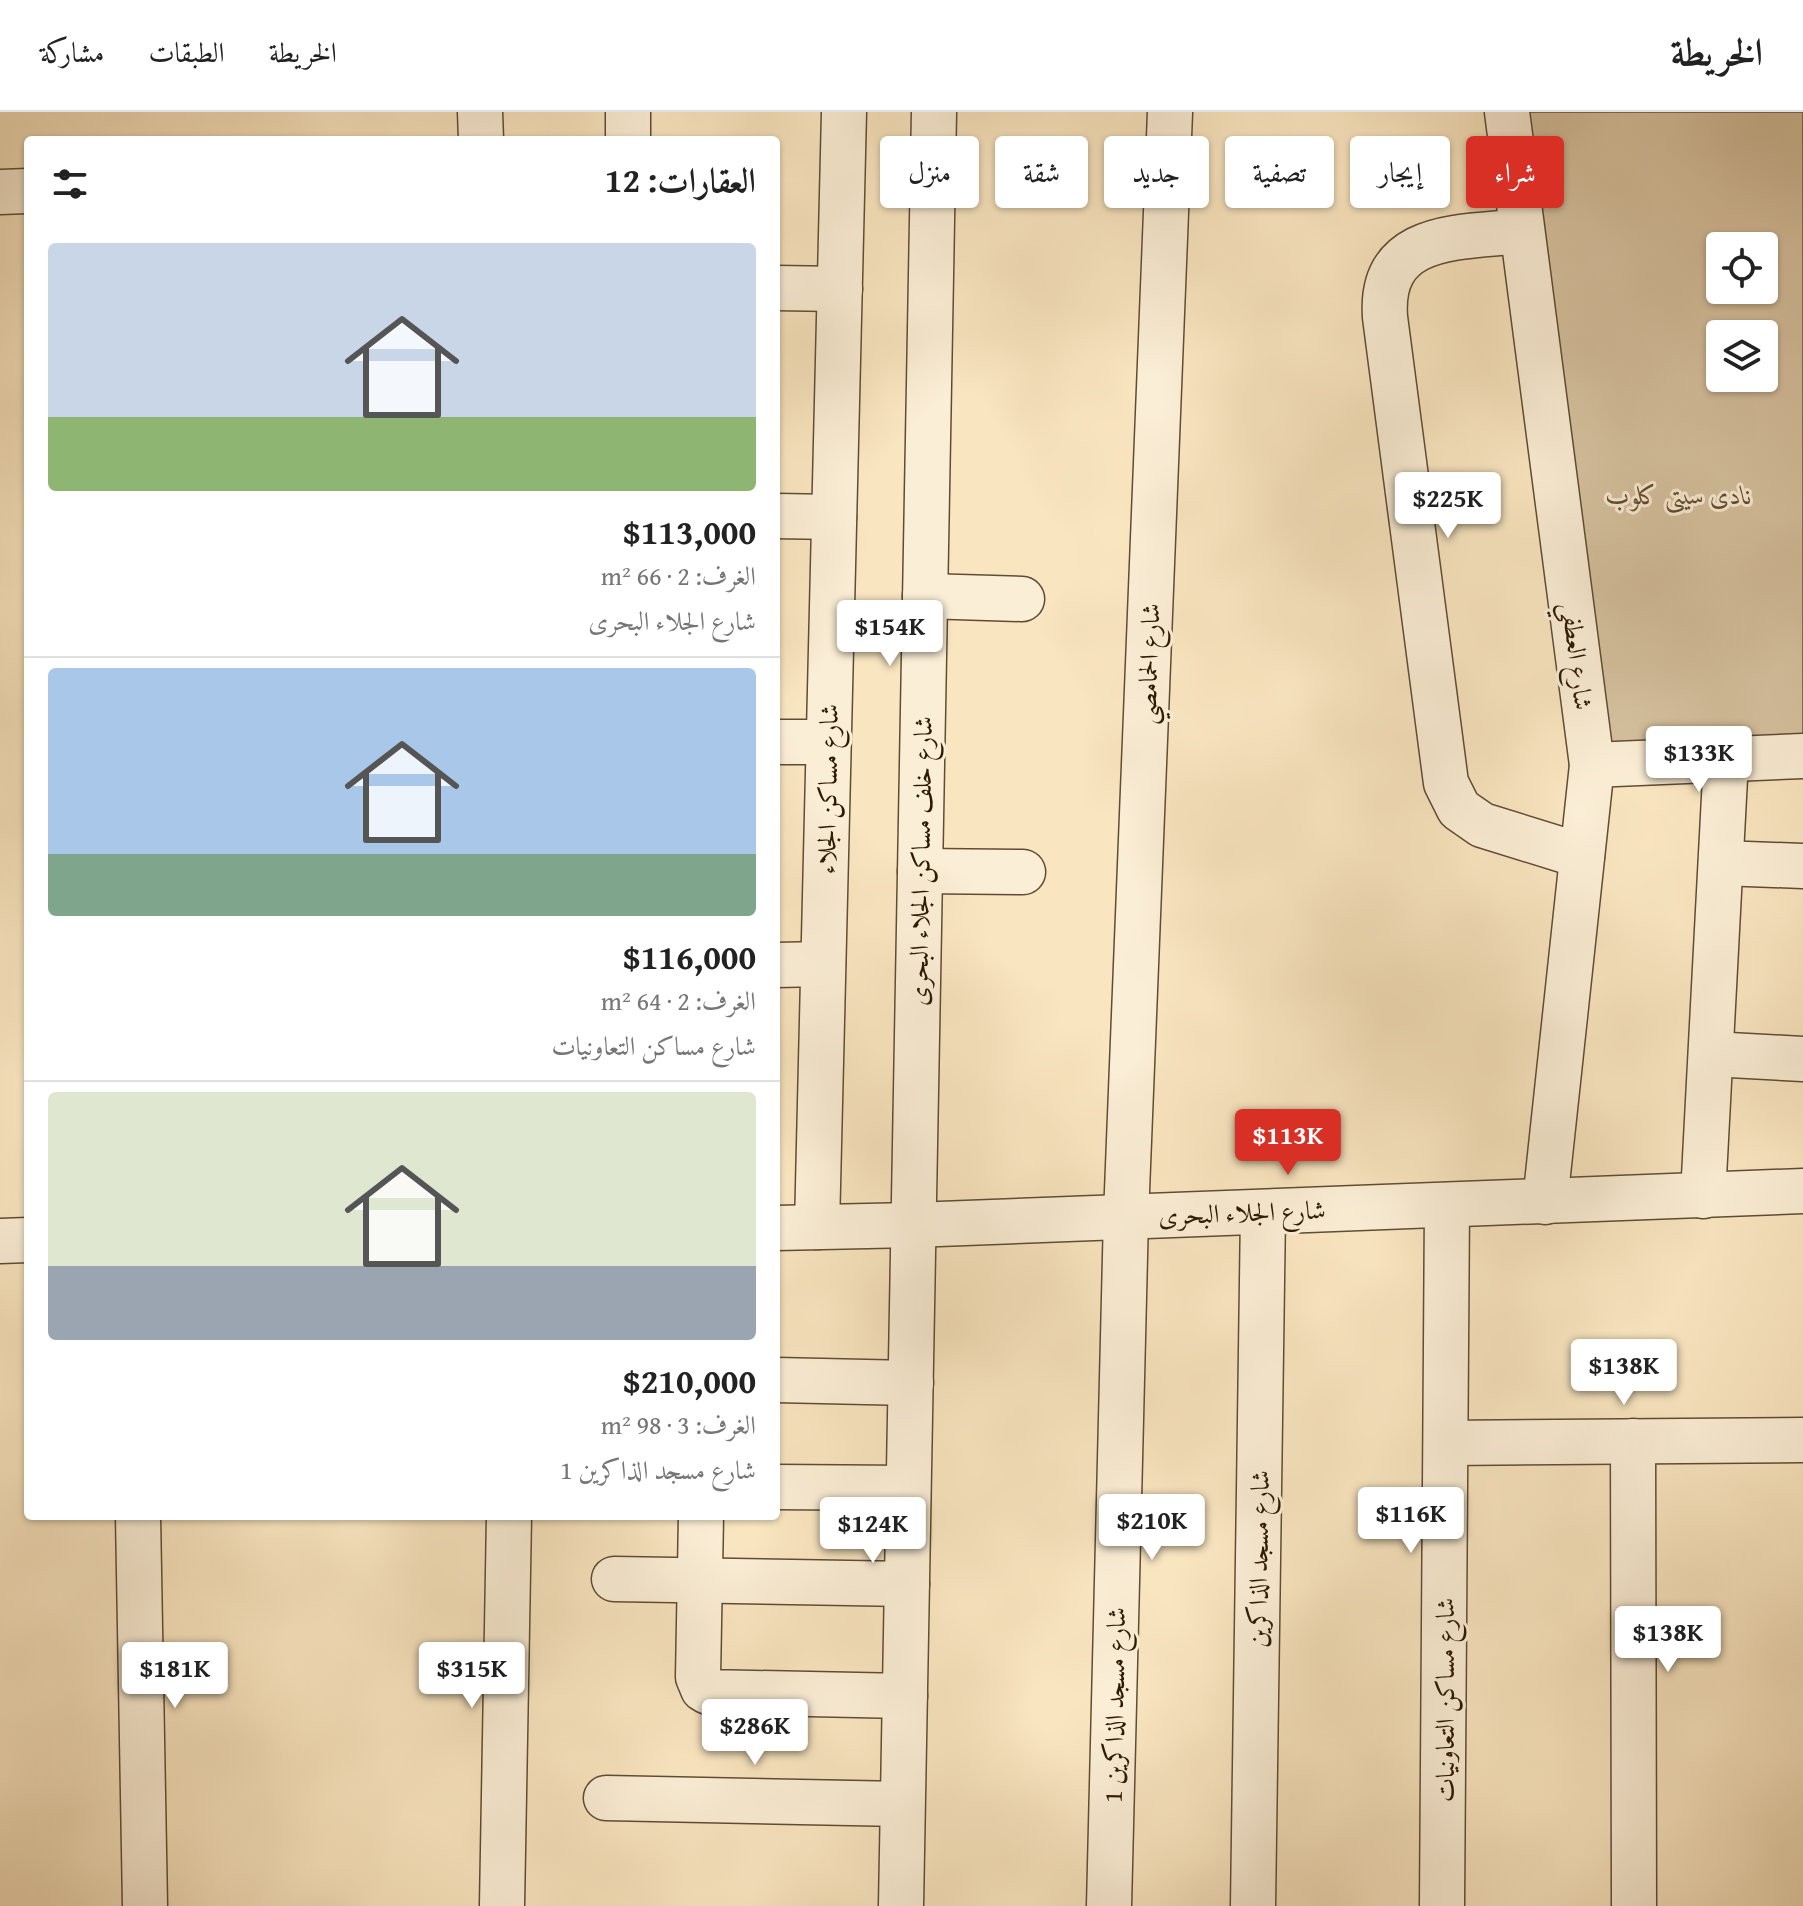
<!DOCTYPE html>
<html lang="ar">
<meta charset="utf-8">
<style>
body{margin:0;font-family:"Gentium Book Plus",Amiri,serif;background:#f2f2f2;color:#222;direction:rtl;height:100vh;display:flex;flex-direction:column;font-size:30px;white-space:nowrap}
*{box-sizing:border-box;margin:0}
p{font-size:26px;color:#767676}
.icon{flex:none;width:44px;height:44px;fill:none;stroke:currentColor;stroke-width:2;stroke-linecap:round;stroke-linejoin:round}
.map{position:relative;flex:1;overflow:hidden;direction:ltr}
.sheet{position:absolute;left:24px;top:24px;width:756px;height:1384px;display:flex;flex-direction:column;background:#fff;border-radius:8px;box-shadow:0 2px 6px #0004;direction:rtl}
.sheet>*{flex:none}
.hud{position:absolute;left:804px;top:24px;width:760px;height:72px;direction:rtl;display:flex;gap:16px}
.tools{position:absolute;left:1706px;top:120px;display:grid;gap:16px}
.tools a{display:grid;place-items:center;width:72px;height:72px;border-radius:8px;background:#fff;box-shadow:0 2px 6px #0004;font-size:40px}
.price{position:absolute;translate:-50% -68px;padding:0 18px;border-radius:8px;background:#fff;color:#222;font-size:26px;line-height:52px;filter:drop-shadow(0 2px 4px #0008)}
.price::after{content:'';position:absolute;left:50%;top:48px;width:24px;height:18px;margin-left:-12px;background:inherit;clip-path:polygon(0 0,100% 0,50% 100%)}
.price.selected{background:#d93025;color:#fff}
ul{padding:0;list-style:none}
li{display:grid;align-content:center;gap:16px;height:424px;padding:0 24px}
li+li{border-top:2px solid #e0e0e0}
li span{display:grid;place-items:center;height:248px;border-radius:8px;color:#555}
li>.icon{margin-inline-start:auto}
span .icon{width:144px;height:144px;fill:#fffc;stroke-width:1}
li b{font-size:34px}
h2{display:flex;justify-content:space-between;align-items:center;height:96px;padding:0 24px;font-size:34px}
.pill{padding:0 28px;border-radius:8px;background:#fff;box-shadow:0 2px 6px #0004;font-size:28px;line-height:72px}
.pill.selected{background:#d93025;color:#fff}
header{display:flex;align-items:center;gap:48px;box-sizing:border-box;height:112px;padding:0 40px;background:#fff;border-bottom:2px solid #e0e0e0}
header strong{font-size:38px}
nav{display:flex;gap:44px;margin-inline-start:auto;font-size:28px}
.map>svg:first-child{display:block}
.green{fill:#d6c2a0;stroke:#816e52;stroke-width:2;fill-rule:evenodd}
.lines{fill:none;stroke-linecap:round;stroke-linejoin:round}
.street-casing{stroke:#5f4d33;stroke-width:47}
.street{stroke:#fbeed6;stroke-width:44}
.labels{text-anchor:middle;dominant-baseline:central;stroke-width:6;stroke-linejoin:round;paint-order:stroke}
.park-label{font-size:26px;font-style:italic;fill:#5f4c33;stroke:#fbeed6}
.street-label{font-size:26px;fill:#2c1a04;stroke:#fbeed6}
</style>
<header>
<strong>الخريطة</strong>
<nav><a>الخريطة</a><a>الطبقات</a><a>مشاركة</a></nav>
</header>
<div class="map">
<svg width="1803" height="1794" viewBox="0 0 1803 1794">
<rect width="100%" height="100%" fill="#f9e5c0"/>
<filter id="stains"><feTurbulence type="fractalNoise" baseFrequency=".0025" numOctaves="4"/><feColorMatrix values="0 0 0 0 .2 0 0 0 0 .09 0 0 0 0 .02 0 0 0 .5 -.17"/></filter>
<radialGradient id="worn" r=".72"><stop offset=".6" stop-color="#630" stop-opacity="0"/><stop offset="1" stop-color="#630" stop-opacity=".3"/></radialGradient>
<path class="green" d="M1505,0H1803V645L1592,653ZM1720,134H1764V178H1720ZM1720,222H1764V266H1720Z"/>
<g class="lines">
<defs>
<g id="street">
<polyline points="480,0 481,28"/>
<polyline points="628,0 628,28"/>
<polyline points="1507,0 1592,653 1545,1090"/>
<polyline points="0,80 28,79"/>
<path d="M1522,119C1461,126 1379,119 1385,205L1446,671L1459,697L1482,713L1582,744"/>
<polyline points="776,176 840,177"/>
<polyline points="776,404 834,405"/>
<polyline points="925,484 1022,487"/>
<polyline points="776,630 828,630"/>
<polyline points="1592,653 1803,644"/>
<polyline points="1721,751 1803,754"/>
<polyline points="920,759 1023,760"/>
<polyline points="776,853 823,852"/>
<polyline points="1711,942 1803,947"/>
<polyline points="1703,1084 1726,647"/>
<polyline points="817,1115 844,0"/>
<polyline points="776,1116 913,1113 1803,1079"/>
<polyline points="0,1129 28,1128"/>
<polyline points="776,1268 911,1271"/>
<polyline points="1633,1329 1634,1794"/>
<polyline points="1446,1331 1803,1328"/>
<polyline points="776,1375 908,1376"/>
<polyline points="138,1404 145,1794"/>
<polyline points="701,1404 698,1565 703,1577 708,1580 905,1584"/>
<polyline points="614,1467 907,1472"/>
<polyline points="606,1686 902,1692"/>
<polyline points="502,1794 509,1404"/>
<polyline points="901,1794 934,0"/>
<polyline points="1109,1794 1126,1104 1170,0"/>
<polyline points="1253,1794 1263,1100"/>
<polyline points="1442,1794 1447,1093"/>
</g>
</defs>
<use href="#street" class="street-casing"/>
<use href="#street" class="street"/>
</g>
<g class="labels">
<g class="park-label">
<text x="1679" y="382">نادى سيتى كلوب</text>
</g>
<g class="street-label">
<text transform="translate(1578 544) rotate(83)">شارع العطفي</text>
<text transform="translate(1148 552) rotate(-88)">شارع الحمامصي</text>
<text transform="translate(827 677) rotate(-89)">شارع مساكن الجلاء</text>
<text transform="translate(920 749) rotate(-89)">شارع خلف مساكن الجلاء البحرى</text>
<text transform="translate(1242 1100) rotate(-2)">شارع الجلاء البحرى</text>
<text transform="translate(1258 1447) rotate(-89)">شارع مسجد الذاكرين</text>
<text transform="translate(1444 1588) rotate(-90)">شارع مساكن التعاونيات</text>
<text transform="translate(1114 1593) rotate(-89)">شارع مسجد الذاكرين 1</text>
</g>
</g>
<rect width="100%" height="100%" filter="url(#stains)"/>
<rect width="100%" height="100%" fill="url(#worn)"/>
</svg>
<div class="tools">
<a><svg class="icon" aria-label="locate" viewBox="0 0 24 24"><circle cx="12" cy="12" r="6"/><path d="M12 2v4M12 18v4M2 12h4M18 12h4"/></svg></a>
<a><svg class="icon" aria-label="layers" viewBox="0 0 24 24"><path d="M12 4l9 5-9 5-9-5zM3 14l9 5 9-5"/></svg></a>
</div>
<b class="price" style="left:1448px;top:428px">$225K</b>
<b class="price" style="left:890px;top:556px">$154K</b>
<b class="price" style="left:1699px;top:682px">$133K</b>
<b class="price selected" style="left:1288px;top:1065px">$113K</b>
<b class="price" style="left:1624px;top:1295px">$138K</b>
<b class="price" style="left:1411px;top:1443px">$116K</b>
<b class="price" style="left:1152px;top:1450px">$210K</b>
<b class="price" style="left:873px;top:1453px">$124K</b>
<b class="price" style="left:1668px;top:1562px">$138K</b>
<b class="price" style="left:175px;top:1598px">$181K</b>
<b class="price" style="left:472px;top:1598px">$315K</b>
<b class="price" style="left:755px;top:1655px">$286K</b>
<div class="hud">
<a class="pill selected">شراء</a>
<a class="pill">إيجار</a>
<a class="pill">تصفية</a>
<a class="pill">جديد</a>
<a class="pill">شقة</a>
<a class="pill">منزل</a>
</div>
<section class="sheet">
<h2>العقارات: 12<svg class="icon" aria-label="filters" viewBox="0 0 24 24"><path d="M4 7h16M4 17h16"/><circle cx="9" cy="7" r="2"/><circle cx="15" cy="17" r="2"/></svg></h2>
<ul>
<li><span style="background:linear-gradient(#c9d6e8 70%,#8fb573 0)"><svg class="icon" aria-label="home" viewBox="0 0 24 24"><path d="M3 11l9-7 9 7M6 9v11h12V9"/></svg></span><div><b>$113,000</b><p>الغرف: 2 · 66 m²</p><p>شارع الجلاء البحرى</p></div></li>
<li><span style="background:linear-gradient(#a9c7e8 75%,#7fa58c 0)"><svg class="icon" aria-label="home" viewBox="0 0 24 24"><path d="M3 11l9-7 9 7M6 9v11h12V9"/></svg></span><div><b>$116,000</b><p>الغرف: 2 · 64 m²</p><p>شارع مساكن التعاونيات</p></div></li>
<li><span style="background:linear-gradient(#dfe7d0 70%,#9aa5b1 0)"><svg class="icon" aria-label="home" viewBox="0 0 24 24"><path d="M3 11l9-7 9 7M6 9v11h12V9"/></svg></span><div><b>$210,000</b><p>الغرف: 3 · 98 m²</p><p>شارع مسجد الذاكرين 1</p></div></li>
</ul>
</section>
</div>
